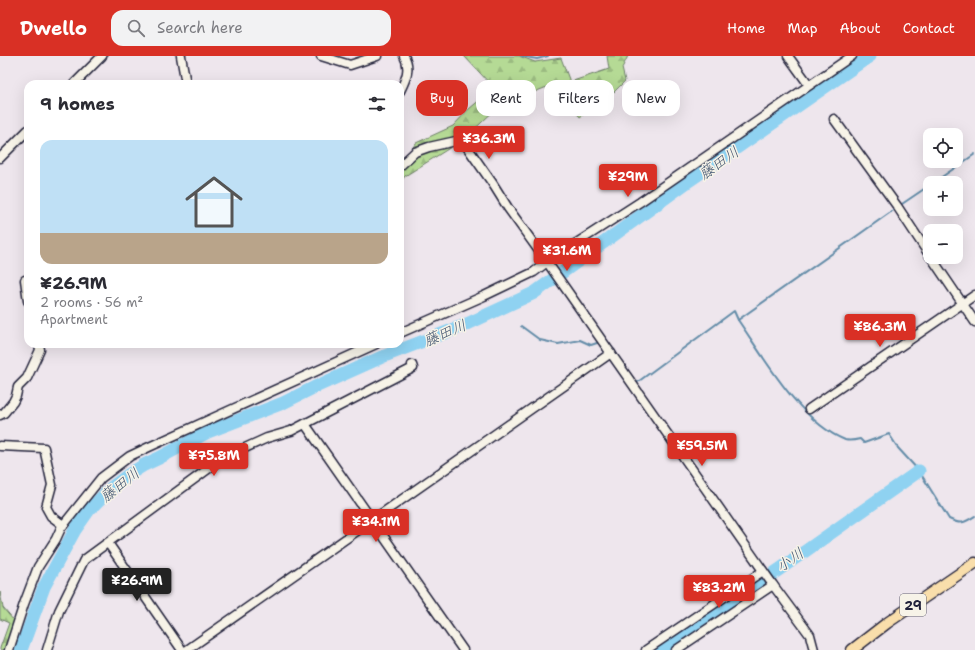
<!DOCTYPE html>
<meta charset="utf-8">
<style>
body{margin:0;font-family:"Shantell Sans","Klee One",sans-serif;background:#f2f2f3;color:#2b2b33;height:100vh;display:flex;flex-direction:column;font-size:15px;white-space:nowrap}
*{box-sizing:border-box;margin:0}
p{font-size:13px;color:#7c7c81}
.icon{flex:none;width:22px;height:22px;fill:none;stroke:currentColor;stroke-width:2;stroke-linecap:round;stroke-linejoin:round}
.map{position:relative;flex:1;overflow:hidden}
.drawer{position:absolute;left:24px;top:24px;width:380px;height:268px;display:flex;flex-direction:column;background:#fff;border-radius:12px;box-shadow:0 4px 16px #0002}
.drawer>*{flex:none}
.guide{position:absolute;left:416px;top:24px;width:380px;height:36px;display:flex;gap:8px}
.fabs{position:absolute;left:923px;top:72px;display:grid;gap:8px}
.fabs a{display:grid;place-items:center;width:40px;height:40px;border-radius:8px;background:#fff;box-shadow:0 4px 16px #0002;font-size:20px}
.price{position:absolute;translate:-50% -34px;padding:0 9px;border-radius:4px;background:#d93025;color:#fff;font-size:13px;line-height:26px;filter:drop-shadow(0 1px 2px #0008)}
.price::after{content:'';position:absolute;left:50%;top:24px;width:12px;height:9px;margin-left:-6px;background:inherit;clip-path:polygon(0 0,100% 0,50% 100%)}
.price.on{background:#222;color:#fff}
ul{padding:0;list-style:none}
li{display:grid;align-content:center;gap:8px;height:212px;padding:0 16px}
li span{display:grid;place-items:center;height:124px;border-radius:12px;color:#555}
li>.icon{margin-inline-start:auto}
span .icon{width:72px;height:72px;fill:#fffc;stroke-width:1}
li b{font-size:17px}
h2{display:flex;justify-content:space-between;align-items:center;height:48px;padding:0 16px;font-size:17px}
.chip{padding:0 14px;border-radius:12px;background:#fff;box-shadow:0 4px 16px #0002;font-size:14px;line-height:36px}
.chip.on{background:#d93025;color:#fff}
header{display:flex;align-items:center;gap:24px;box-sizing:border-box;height:56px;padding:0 20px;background:#d93025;color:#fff}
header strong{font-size:19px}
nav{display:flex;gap:22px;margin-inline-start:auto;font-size:14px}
.search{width:280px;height:36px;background:#f2f2f3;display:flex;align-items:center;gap:10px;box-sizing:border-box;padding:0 14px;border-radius:12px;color:#7c7c81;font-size:15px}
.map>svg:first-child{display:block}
.forest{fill:url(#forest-firs);stroke:#6c7e68}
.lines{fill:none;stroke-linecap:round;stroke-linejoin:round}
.stream{stroke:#638ca8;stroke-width:2}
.river{stroke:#8fd2f1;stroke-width:13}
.minor-casing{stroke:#22223b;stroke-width:11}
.major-casing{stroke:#22223b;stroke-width:13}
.minor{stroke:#f7f3e8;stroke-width:8}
.major{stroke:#f9deab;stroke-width:10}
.labels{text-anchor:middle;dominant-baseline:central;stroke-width:3;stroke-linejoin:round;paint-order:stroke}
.shield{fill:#f7f3e8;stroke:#62616f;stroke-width:1}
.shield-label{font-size:13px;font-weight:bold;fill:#22223b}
.water-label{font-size:15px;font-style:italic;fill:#435772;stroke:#f7f3e8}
</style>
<header>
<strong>Dwello</strong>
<div class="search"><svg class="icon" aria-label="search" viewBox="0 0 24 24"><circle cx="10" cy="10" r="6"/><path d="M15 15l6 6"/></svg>Search here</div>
<nav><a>Home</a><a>Map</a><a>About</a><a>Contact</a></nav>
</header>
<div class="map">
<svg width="975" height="594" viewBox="0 0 975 594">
<defs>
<pattern id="forest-firs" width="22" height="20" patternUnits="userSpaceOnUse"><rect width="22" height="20" fill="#b5da95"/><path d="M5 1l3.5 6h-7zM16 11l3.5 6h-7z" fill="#9bbb81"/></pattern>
</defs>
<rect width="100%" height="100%" fill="#eee6ed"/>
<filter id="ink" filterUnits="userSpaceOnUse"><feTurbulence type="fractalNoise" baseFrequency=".025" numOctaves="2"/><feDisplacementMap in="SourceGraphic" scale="8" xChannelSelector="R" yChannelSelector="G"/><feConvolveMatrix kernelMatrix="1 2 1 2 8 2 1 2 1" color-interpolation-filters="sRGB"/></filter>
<g filter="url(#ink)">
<g class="forest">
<polygon points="464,0 519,0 535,6 561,2 570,26 609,13 607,0 628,0 622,12 625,25 613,37 580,61 552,29 499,50 464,83 405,120 400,127 400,109 416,87 453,70 469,53 494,32"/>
<polygon points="0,536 3,552 14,565 14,568 6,594 0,594 0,592 9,567 0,563"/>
</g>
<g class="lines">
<g class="stream">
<polyline points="521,0 537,3 548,0"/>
<polyline points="933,127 975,98"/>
<polyline points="899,150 930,129"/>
<polyline points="738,264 895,153"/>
<polyline points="521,270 540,284 558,288 580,284 591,289 600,286"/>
<path d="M635,328L734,255L738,264C765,303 800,366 845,384C849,385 856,384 860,383L864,387L889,378L898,392L919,415L949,463C961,469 964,467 975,460"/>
</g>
<g class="river">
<polyline points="21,594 44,531 75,474 89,454 112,431 128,419 144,409 159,402 208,376 283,347 315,331 382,301 465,269 534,237 686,127 870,0"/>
<polyline points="661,594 780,513 919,415"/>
</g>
<defs>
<g id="minor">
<polyline points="181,0 186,28"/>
<polyline points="321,0 350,9 377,0"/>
<polyline points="788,0 809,29"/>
<polyline points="74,28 102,0"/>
<path d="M400,35C406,23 411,12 404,0"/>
<polyline points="834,63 897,150 930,200"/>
<polyline points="0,102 28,74"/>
<polyline points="400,110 415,96 429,91 456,85 465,88 493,128 508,152 547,206 773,529 810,579 814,594"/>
<polyline points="931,201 975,266"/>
<polyline points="25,224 28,245"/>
<polyline points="400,277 484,240 534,216 547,206 640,146 852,0"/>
<polyline points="809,353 975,239"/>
<polyline points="0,359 4,357 13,346 16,340 18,331 27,322 40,294 39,288"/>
<polyline points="305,368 463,594"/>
<polyline points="0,390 44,392 52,429 46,451 51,460 63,469"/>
<polyline points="108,487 182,594"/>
<polyline points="9,594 24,548 38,511 56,483 61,472 101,422 130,400 149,391 376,288"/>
<polyline points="47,594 59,555 84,504 223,402 267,382 291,375 413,312 412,309"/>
<polyline points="187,594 611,297"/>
<polyline points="646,594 763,515"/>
<polyline points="676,594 773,529"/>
</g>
<polyline id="major" points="852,594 887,567 975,507"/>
</defs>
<use href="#minor" class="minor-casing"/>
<use href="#major" class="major-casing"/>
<use href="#minor" class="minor"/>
<use href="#major" class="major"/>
</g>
</g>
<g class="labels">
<rect class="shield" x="900" y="538" width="26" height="22" rx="3"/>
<g class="shield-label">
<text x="913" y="549">29</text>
</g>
<g class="water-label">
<text transform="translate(719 107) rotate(-35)">藤田川</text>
<text transform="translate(445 277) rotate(-23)">藤田川</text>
<text transform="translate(120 429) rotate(-38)">藤田川</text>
<text transform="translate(790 504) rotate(-35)">小川</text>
</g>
</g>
</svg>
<div class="fabs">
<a><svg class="icon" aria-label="locate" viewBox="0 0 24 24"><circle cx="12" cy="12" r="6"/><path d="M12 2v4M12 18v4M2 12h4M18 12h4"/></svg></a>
<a>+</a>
<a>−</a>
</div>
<b class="price" style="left:489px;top:104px">¥36.3M</b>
<b class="price" style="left:628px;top:142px">¥29M</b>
<b class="price" style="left:567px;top:216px">¥31.6M</b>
<b class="price" style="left:880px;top:292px">¥86.3M</b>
<b class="price" style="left:702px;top:411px">¥59.5M</b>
<b class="price" style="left:214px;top:421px">¥75.8M</b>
<b class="price" style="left:376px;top:487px">¥34.1M</b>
<b class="price on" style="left:137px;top:546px">¥26.9M</b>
<b class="price" style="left:719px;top:553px">¥83.2M</b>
<div class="guide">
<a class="chip on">Buy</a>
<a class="chip">Rent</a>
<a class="chip">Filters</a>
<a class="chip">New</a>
</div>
<section class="drawer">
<h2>9 homes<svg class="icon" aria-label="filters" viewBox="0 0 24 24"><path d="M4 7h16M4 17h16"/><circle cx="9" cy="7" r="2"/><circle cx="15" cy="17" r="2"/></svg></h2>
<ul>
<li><span style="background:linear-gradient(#bfe0f5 75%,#b9a48a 0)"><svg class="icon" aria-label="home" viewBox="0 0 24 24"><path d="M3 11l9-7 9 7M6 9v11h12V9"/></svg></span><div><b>¥26.9M</b><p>2 rooms · 56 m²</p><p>Apartment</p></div></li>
</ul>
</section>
</div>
